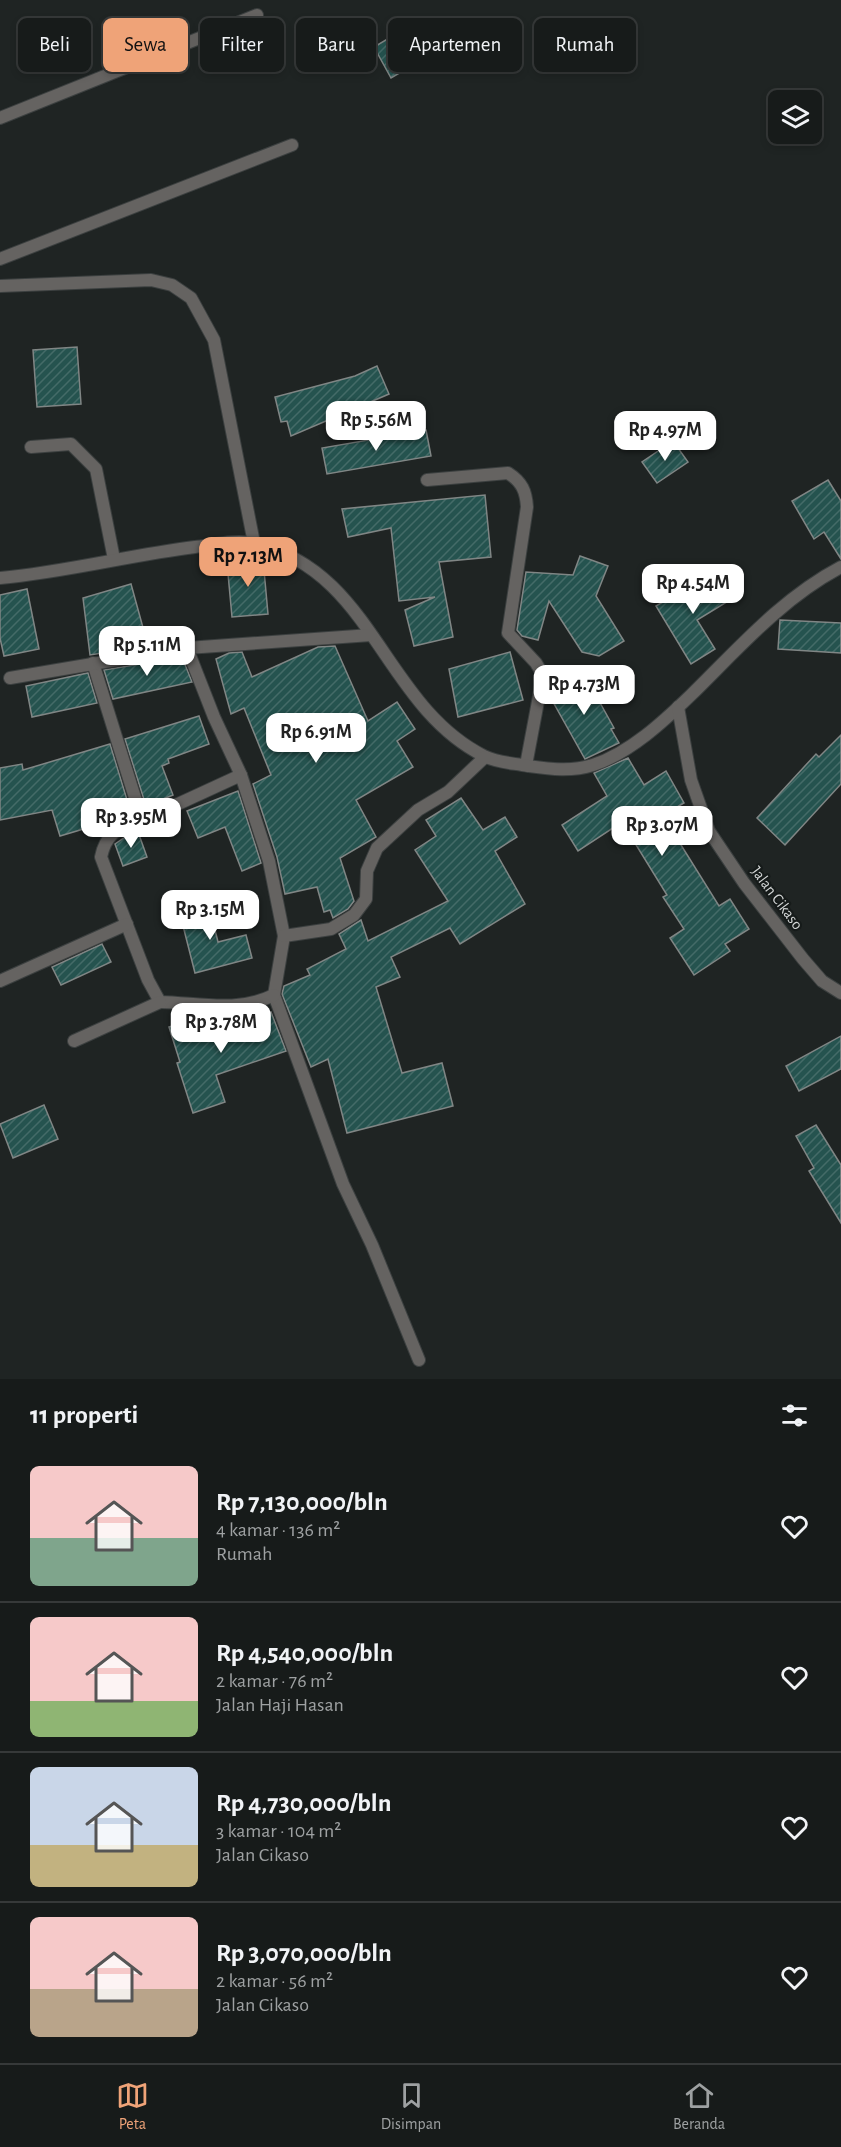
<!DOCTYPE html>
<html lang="id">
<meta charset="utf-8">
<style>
body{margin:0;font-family:"Alegreya Sans",sans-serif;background:#242827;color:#f1f3f6;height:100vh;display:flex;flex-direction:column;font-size:22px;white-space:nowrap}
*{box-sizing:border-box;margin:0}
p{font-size:20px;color:#9ea1a2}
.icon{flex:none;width:33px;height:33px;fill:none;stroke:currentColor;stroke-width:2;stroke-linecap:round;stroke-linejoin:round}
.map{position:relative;height:1379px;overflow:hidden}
.panel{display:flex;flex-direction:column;background:#171b1a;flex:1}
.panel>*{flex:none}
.guide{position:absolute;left:18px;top:18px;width:806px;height:54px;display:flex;gap:12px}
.controls{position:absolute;left:768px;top:90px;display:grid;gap:12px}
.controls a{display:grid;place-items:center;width:54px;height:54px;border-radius:9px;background:#171b1a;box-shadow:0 3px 9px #0003,0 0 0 2px #363939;font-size:30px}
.price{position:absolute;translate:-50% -51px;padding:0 14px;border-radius:12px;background:#fff;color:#222;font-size:20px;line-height:39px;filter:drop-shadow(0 2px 3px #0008)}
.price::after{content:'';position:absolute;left:50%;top:36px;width:18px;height:14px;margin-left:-9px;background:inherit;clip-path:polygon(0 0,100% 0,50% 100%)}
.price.selected{background:#efa378;color:#111}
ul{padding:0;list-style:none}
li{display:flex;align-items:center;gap:18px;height:150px;padding:0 30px}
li+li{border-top:2px solid #363939}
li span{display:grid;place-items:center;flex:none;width:168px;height:120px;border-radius:9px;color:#555}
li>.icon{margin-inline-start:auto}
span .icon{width:72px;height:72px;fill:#fffc;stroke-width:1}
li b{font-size:26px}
h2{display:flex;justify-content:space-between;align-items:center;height:72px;padding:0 30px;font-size:26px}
.tag{padding:0 21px;border-radius:9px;background:#171b1a;box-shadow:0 3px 9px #0003,0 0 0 2px #363939;font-size:21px;line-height:54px}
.tag.selected{background:#efa378;color:#111}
.tab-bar{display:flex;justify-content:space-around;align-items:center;height:84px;border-top:2px solid #363939;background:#171b1a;font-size:16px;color:#9ea1a2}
.tab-bar a{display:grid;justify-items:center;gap:3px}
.tab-bar .selected{color:#efa378}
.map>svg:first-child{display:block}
.building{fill:url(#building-hatch);stroke:#808685;stroke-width:1.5}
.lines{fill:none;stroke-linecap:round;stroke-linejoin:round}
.service-casing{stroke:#3c4040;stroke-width:14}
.minor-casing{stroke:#3c4040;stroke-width:14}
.service{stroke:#656361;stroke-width:12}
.minor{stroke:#656361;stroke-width:12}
.labels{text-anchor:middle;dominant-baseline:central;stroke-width:4.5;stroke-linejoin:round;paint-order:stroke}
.street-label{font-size:16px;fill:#d3d6d6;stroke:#161b1a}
</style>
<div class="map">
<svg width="841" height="1379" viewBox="0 0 841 1379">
<defs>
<pattern id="building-hatch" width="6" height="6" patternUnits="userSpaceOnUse" patternTransform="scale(1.5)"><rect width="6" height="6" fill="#25534f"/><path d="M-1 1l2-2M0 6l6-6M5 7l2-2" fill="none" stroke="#446b68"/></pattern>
</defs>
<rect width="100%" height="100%" fill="#1f2423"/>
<g class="building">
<polygon points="416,22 434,53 391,78 374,47"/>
<polygon points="77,347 81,404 37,407 33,350"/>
<polygon points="377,366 389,394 291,436 287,421 281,422 275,397 355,376"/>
<polygon points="426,430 431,456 327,474 322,448"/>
<polygon points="673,441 688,462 657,483 642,462"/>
<polygon points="828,480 841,501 841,559 824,532 814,539 792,501"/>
<polygon points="485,495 491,557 439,562 453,637 414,646 405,610 435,597 399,601 391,528 348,537 342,509"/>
<polygon points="580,556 608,566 596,596 624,641 599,656 582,652 549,601 538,640 522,636 517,630 526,572 573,575"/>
<polygon points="263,559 268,614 232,617 227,563"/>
<polygon points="713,572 730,600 697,620 715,649 691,664 656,606"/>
<polygon points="131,584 148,646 90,655 83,598"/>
<polygon points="27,589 39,649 4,656 0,638 0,595"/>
<polygon points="780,620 841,623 841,653 778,649"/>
<polygon points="335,646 368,721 397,702 415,729 397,741 413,767 356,800 376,837 340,858 354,901 348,909 333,918 330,910 324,912 317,887 285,894 277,857 253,784 271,775 244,708 231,714 216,659 229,653 242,652 252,677 318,647"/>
<polygon points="510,652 523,700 458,717 449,669"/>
<polygon points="182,657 192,682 113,699 104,670"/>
<polygon points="583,672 614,728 611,729 619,743 585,759 548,693"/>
<polygon points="88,673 97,703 32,717 26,686"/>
<polygon points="199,716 209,744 168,759 169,763 162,766 173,795 146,806 125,739"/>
<polygon points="841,735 841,784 785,845 757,818 816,754 819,757"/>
<polygon points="110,744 131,813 108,827 107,822 60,836 52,810 0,820 0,768 22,764 23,770"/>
<polygon points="628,758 644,785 666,771 684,803 677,807 695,837 681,845 719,906 730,899 749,929 725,944 730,951 694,975 670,938 684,929 663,897 667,895 622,822 578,851 562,825 607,796 594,773"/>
<polygon points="238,791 261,863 242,871 225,827 198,838 187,811"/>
<polygon points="461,798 483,830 505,817 517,837 495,851 525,904 460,944 450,928 391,957 400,977 376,987 402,1073 442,1063 453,1106 347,1133 328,1059 311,1067 282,994 284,986 310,975 307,969 346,949 339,934 361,920 368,941 448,901 415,850 436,836 426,820"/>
<polygon points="137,829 147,857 123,866 115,844"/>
<polygon points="208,902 218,942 246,935 252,958 195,973 179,910"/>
<polygon points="102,944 111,962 61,985 52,967"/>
<polygon points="271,1012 286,1051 216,1075 225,1102 193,1113 177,1063 180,1062 169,1027 200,1017 206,1035"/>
<polygon points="841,1036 841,1069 799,1091 786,1066"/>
<polygon points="44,1105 58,1139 13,1158 0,1124"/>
<polygon points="816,1125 841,1165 841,1223 809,1171 814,1168 796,1136"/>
</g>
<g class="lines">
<defs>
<polyline id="service" points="31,447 71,444 96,469 114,559"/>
<g id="minor">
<polyline points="0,118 257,15"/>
<polyline points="0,259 292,145"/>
<polyline points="0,286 151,280 172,285 191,298 214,340 254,543"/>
<path d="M427,480L508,473C522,482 526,491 527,507L508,633L536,663L543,675L526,765"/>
<path d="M0,578C66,572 130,555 195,547C213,545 237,539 256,544C373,571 383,705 484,756C498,763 513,763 528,766C550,769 571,772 593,765C630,753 664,721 691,695C738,649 782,598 841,567"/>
<polyline points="187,648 214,717 241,775"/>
<polyline points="93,663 141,817 178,804 241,775 269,861 284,936 274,995 343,1184 372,1245 419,1360"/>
<polyline points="10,678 187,648 371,635"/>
<polyline points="678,707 691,780 709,831 744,883 803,959 822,981 841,993"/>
<path d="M141,817C120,828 106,832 101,857L148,980L160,1002C200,1003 237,1013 274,995"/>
<polyline points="284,936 331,929 354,915 366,899 367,871 377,848 418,810 448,792 485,757"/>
<polyline points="0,981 127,924"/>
<polyline points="74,1041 160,1002"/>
</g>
</defs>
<use href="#service" class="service-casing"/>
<use href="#minor" class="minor-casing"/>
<use href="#service" class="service"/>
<use href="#minor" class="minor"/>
</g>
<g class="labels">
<g class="street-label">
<text transform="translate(777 898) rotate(53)">Jalan Cikaso</text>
</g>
</g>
</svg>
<div class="controls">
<a><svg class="icon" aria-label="layers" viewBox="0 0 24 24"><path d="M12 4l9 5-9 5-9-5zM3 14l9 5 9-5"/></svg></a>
</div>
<b class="price" style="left:376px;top:452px">Rp 5.56M</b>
<b class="price" style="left:665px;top:462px">Rp 4.97M</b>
<b class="price selected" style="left:248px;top:588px">Rp 7.13M</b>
<b class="price" style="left:693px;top:615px">Rp 4.54M</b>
<b class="price" style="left:147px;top:677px">Rp 5.11M</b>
<b class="price" style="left:584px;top:716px">Rp 4.73M</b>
<b class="price" style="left:316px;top:764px">Rp 6.91M</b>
<b class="price" style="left:131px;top:849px">Rp 3.95M</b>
<b class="price" style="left:662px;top:857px">Rp 3.07M</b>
<b class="price" style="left:210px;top:941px">Rp 3.15M</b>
<b class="price" style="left:221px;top:1054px">Rp 3.78M</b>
<div class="guide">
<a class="tag">Beli</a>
<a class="tag selected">Sewa</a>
<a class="tag">Filter</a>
<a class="tag">Baru</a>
<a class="tag">Apartemen</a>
<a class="tag">Rumah</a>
</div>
</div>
<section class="panel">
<h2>11 properti<svg class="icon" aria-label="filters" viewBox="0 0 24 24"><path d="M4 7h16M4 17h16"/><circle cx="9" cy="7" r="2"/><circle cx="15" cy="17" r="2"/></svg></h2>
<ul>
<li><span style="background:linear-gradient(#f6c9c9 60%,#7fa58c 0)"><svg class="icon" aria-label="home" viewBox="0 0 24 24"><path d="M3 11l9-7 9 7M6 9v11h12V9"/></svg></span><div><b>Rp 7,130,000/bln</b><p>4 kamar · 136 m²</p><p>Rumah</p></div><svg class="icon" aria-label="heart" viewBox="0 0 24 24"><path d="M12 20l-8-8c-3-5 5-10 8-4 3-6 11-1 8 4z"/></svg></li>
<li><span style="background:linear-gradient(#f6c9c9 70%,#8fb573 0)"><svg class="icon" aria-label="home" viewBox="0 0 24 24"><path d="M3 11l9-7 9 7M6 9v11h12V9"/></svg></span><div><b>Rp 4,540,000/bln</b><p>2 kamar · 76 m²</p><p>Jalan Haji Hasan</p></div><svg class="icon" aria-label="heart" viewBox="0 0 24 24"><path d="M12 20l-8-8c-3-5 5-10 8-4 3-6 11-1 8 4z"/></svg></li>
<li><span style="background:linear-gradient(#c9d6e8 65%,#c2b280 0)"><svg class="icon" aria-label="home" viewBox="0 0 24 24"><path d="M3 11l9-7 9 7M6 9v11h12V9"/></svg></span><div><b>Rp 4,730,000/bln</b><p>3 kamar · 104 m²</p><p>Jalan Cikaso</p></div><svg class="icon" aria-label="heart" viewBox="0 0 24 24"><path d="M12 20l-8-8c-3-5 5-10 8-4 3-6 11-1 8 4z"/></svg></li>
<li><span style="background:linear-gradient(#f6c9c9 60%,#b9a48a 0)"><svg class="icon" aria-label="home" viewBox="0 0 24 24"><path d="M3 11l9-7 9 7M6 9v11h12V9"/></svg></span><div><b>Rp 3,070,000/bln</b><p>2 kamar · 56 m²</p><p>Jalan Cikaso</p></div><svg class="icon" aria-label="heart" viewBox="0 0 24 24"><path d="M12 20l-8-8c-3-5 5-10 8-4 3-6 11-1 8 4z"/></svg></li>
</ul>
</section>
<nav class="tab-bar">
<a class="selected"><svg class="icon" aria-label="map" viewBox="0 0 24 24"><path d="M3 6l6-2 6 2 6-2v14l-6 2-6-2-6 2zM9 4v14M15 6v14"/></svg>Peta</a>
<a><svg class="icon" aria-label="saved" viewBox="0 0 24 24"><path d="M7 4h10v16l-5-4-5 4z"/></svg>Disimpan</a>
<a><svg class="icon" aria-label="home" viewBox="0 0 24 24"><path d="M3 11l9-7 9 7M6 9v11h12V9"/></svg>Beranda</a>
</nav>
